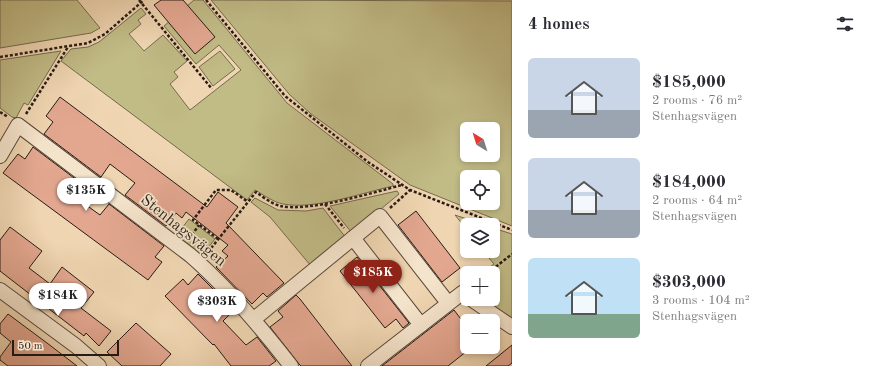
<!DOCTYPE html>
<meta charset="utf-8">
<style>
body{margin:0;font-family:"Old Standard TT",serif;background:#f2f2f3;color:#2b2b33;height:100vh;display:flex;flex-direction:column;font-size:15px;white-space:nowrap}
*{box-sizing:border-box;margin:0}
p{font-size:13px;color:#7c7c81}
.icon{flex:none;width:22px;height:22px;fill:none;stroke:currentColor;stroke-width:2;stroke-linecap:round;stroke-linejoin:round}
.map{position:relative;flex:1;overflow:hidden}
.drawer{display:flex;flex-direction:column;background:#fff;width:360px}
.drawer>*{flex:none}
.needle{width:26px;rotate:322deg}
.fabs{position:absolute;left:460px;top:122px;display:grid;gap:8px}
.fabs a{display:grid;place-items:center;width:40px;height:40px;border-radius:6px;background:#fff;box-shadow:0 2px 6px #0003;font-size:20px}
.scale{position:absolute;left:12px;bottom:10px;width:107px;box-sizing:border-box;padding-left:4px;border:2px solid #271b15;border-top:0;font-size:11px;line-height:14px;white-space:nowrap;color:#271b15;-webkit-text-stroke:3px #f5e4cc;paint-order:stroke}
.price{position:absolute;translate:-50% -34px;padding:0 9px;border-radius:14px;background:#fff;color:#222;font-size:13px;line-height:26px;filter:drop-shadow(0 1px 2px #0008)}
.price::after{content:'';position:absolute;left:50%;top:24px;width:12px;height:9px;margin-left:-6px;background:inherit;clip-path:polygon(0 0,100% 0,50% 100%)}
.price.active{background:#8f2418;color:#fff}
ul{padding:0;list-style:none}
li{display:flex;align-items:center;gap:12px;height:100px;padding:0 16px}
li span{display:grid;place-items:center;flex:none;width:112px;height:80px;border-radius:6px;color:#555}
li>.icon{margin-inline-start:auto}
span .icon{width:48px;height:48px;fill:#fffc;stroke-width:1}
li b{font-size:17px}
h2{display:flex;justify-content:space-between;align-items:center;height:48px;padding:0 16px;font-size:17px}
main{display:flex;flex:1;min-height:0}
.map>svg:first-child{display:block}
.green{fill:#c1bb86;stroke:#746b4e;fill-rule:evenodd}
.building{fill:#e3a790;stroke:#271b15}
.lines{fill:none;stroke-linecap:round;stroke-linejoin:round}
.minor-casing{stroke:#594a3c;stroke-width:16}
.path{stroke:#271b15;stroke-width:2.5;stroke-dasharray:3 2;stroke-linecap:butt}
.minor{stroke:#f5e4cc;stroke-width:14}
.labels{text-anchor:middle;dominant-baseline:central;stroke-width:3.5;stroke-linejoin:round;paint-order:stroke}
.street-label{font-size:16px;fill:#271b15;stroke:#f5e4cc}
</style>
<main>
<div class="map">
<svg width="512" height="366" viewBox="0 0 512 366">
<rect width="100%" height="100%" fill="#efd5b1"/>
<filter id="stains"><feTurbulence type="fractalNoise" baseFrequency=".005" numOctaves="4"/><feColorMatrix values="0 0 0 0 .2 0 0 0 0 .09 0 0 0 0 .02 0 0 0 .5 -.17"/></filter>
<radialGradient id="worn" r=".72"><stop offset=".6" stop-color="#630" stop-opacity="0"/><stop offset="1" stop-color="#630" stop-opacity=".3"/></radialGradient>
<g class="green">
<polygon points="0,0 77,0 100,28 91,33 0,48"/>
<path d="M194,0H203L287,103L393,184V186C361,193 315,210 283,204C273,202 264,195 255,190L247,200L61,61L71,49L88,47L99,42L141,8L146,14L138,20L141,24L129,34L144,51L163,35L187,61L174,72L178,77L170,84L190,110L241,70L219,45L196,64L164,26Z"/>
<path d="M211,0L512,1V226L410,185L311,114L289,94ZM467,129H493V155H467ZM467,177H493V203H467Z"/>
<polygon points="61,51 28,105 24,103 16,118 12,117 0,108 0,60"/>
<polygon points="220,51 235,69 213,86 199,67"/>
<polygon points="397,191 399,194 352,233 330,206"/>
<polygon points="255,198 278,210 306,211 323,208 346,238 311,266 270,217 251,202"/>
<polygon points="455,215 485,225 467,225 467,230"/>
<polygon points="189,219 215,239 200,258 174,238"/>
<polygon points="493,228 512,234 512,319 479,299 493,299 493,273 482,273 494,264 483,251 493,251"/>
</g>
<g class="building">
<polygon points="161,0 183,0 215,37 195,54 154,5"/>
<polygon points="60,97 207,207 218,192 238,207 226,223 284,283 267,297 263,293 252,304 216,267 228,256 222,251 228,245 186,212 182,218 176,213 166,226 125,195 135,183 110,164 101,177 44,134 53,122 46,116"/>
<polygon points="33,147 90,190 82,202 100,215 109,204 164,246 155,257 162,262 148,280 3,173 18,154 25,159"/>
<polygon points="416,211 460,268 442,282 398,225"/>
<polygon points="10,227 42,251 29,268 50,284 62,267 94,292 81,308 111,331 99,346 86,333 84,336 0,271 0,240"/>
<polygon points="357,257 409,323 403,328 396,319 385,328 340,271"/>
<polygon points="198,274 234,310 223,321 246,345 257,337 276,361 269,366 231,366 214,344 213,345 165,296 183,279 188,285"/>
<polygon points="296,295 300,299 352,366 301,366 299,364 270,327 283,317 278,311"/>
<polygon points="454,310 467,327 467,351 448,366 382,366"/>
<polygon points="8,314 47,343 77,366 8,366 0,360 0,357 11,342 0,333 0,324"/>
<polygon points="136,323 171,354 160,366 122,366 107,352"/>
<polygon points="512,345 512,363 508,366 486,366"/>
</g>
<g class="lines">
<defs>
<g id="minor">
<path d="M0,156L18,125L190,255C228,288 260,326 291,366"/>
<polyline points="353,238 380,216 448,303"/>
<polyline points="0,290 76,346 99,366"/>
<polyline points="471,299 512,327"/>
<polyline points="254,319 353,238 421,325"/>
<polyline points="368,366 462,293 467,296"/>
</g>
</defs>
<use href="#minor" class="minor-casing"/>
<g class="path">
<polyline points="139,0 212,89"/>
<polyline points="206,0 285,96 368,162 410,190 512,230"/>
<polyline points="0,57 88,43 105,34 144,0"/>
<polyline points="0,112 8,117"/>
<polyline points="26,114 68,47"/>
<polyline points="325,204 344,228"/>
<polyline points="390,208 410,190"/>
<polyline points="189,239 199,225"/>
<polyline points="218,239 193,220 216,190 231,190 248,202"/>
<path d="M208,252L256,192C263,197 272,204 280,206C310,212 371,193 402,185"/>
<polyline points="488,273 512,254"/>
</g>
<use href="#minor" class="minor"/>
</g>
<g class="labels">
<g class="street-label">
<text transform="translate(183 231) rotate(39)">Stenhagsvägen</text>
</g>
</g>
<rect width="100%" height="100%" filter="url(#stains)"/>
<rect width="100%" height="100%" fill="url(#worn)"/>
</svg>
<div class="fabs">
<a><svg class="needle" viewBox="-14 -14 28 28"><path d="M0-13l5 13h-10z" fill="#e53935"/><path d="M0 13l5-13h-10z" fill="#7c7c81"/></svg></a>
<a><svg class="icon" aria-label="locate" viewBox="0 0 24 24"><circle cx="12" cy="12" r="6"/><path d="M12 2v4M12 18v4M2 12h4M18 12h4"/></svg></a>
<a><svg class="icon" aria-label="layers" viewBox="0 0 24 24"><path d="M12 4l9 5-9 5-9-5zM3 14l9 5 9-5"/></svg></a>
<a>+</a>
<a>−</a>
</div>
<div class="scale">50 m</div>
<b class="price" style="left:86px;top:212px">$135K</b>
<b class="price active" style="left:373px;top:294px">$185K</b>
<b class="price" style="left:58px;top:317px">$184K</b>
<b class="price" style="left:217px;top:323px">$303K</b>
</div>
<section class="drawer">
<h2>4 homes<svg class="icon" aria-label="filters" viewBox="0 0 24 24"><path d="M4 7h16M4 17h16"/><circle cx="9" cy="7" r="2"/><circle cx="15" cy="17" r="2"/></svg></h2>
<ul>
<li><span style="background:linear-gradient(#c9d6e8 65%,#9aa5b1 0)"><svg class="icon" aria-label="home" viewBox="0 0 24 24"><path d="M3 11l9-7 9 7M6 9v11h12V9"/></svg></span><div><b>$185,000</b><p>2 rooms · 76 m²</p><p>Stenhagsvägen</p></div></li>
<li><span style="background:linear-gradient(#c9d6e8 65%,#9aa5b1 0)"><svg class="icon" aria-label="home" viewBox="0 0 24 24"><path d="M3 11l9-7 9 7M6 9v11h12V9"/></svg></span><div><b>$184,000</b><p>2 rooms · 64 m²</p><p>Stenhagsvägen</p></div></li>
<li><span style="background:linear-gradient(#bfe0f5 70%,#7fa58c 0)"><svg class="icon" aria-label="home" viewBox="0 0 24 24"><path d="M3 11l9-7 9 7M6 9v11h12V9"/></svg></span><div><b>$303,000</b><p>3 rooms · 104 m²</p><p>Stenhagsvägen</p></div></li>
</ul>
</section>
</main>
